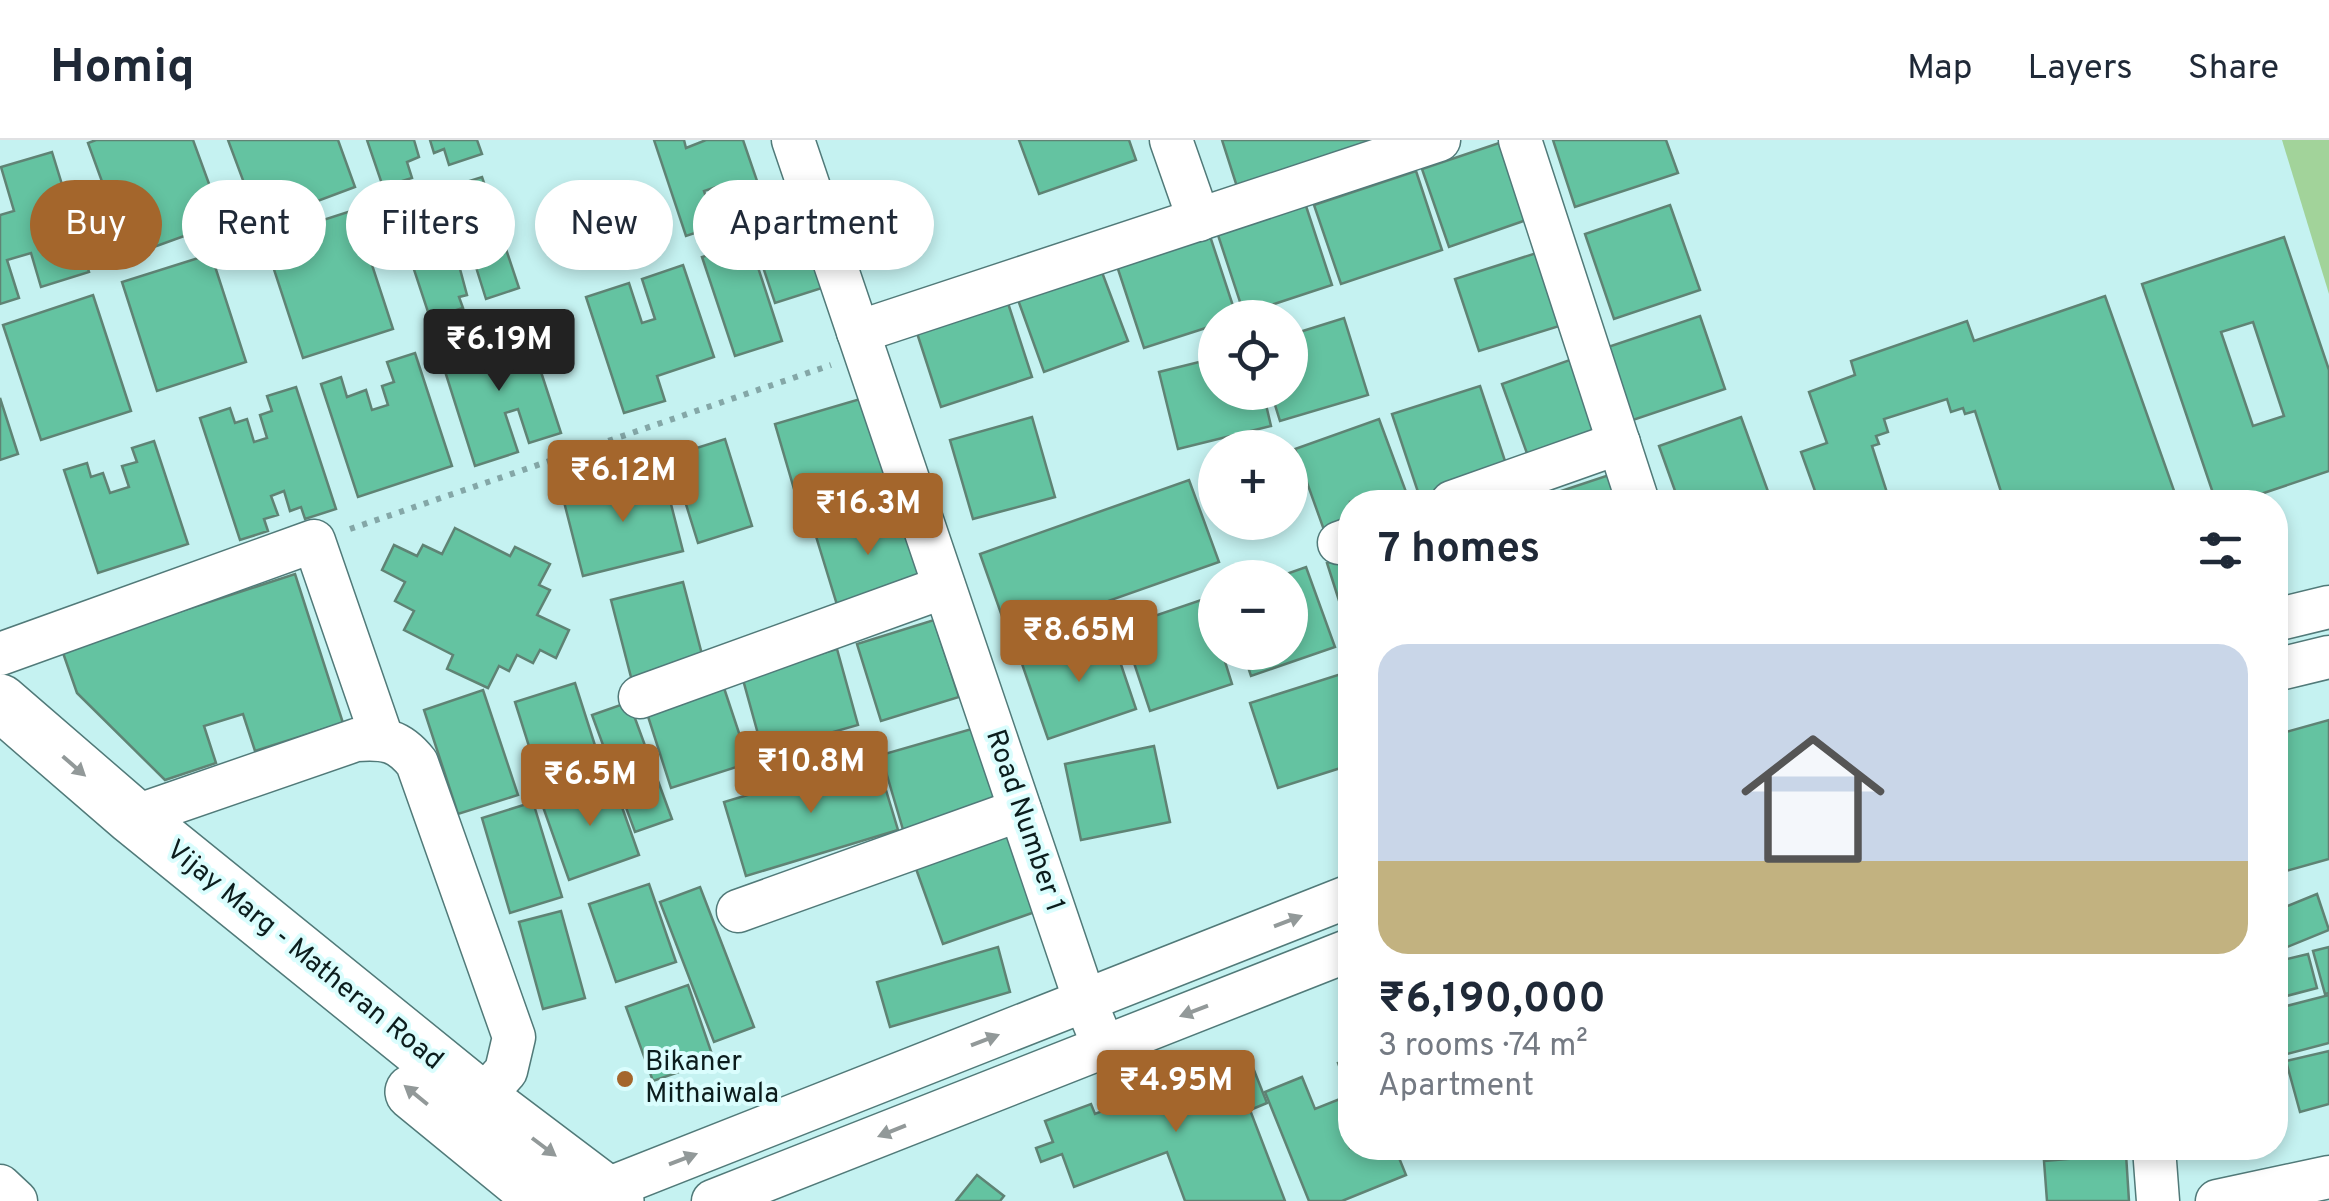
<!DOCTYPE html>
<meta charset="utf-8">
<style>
body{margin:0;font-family:Overpass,sans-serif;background:#f6f6f7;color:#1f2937;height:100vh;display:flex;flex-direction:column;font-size:38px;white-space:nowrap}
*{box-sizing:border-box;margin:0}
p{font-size:32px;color:#747a83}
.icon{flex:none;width:55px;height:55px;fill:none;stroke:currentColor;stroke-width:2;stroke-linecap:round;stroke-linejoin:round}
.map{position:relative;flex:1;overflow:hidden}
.drawer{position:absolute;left:1338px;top:350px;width:950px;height:670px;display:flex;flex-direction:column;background:#fff;border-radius:40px;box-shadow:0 5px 15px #0003}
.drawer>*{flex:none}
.hud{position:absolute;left:30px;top:40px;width:950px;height:90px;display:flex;gap:20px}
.buttons{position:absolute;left:1198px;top:160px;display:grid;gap:20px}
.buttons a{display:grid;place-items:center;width:110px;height:110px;border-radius:50%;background:#fff;box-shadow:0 5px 15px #0003;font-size:50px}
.price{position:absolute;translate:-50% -85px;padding:0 22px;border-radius:10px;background:#a4662c;color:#fff;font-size:32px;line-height:65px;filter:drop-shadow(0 2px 5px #0008)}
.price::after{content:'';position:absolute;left:50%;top:60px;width:30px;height:22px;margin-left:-15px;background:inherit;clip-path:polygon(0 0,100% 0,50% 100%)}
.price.selected{background:#222;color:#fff}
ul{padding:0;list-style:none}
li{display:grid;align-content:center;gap:20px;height:530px;padding:0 40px}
li span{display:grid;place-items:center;height:310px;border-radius:30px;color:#555}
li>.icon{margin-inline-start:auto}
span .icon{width:180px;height:180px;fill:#fffc;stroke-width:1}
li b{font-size:42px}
h2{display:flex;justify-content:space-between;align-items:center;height:120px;padding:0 40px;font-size:42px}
.pill{padding:0 35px;border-radius:45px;background:#fff;box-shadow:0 5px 15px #0003;font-size:35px;line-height:90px}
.pill.selected{background:#a4662c;color:#fff}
header{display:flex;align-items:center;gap:60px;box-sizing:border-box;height:140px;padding:0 50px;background:#fff;border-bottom:2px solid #e0e1e3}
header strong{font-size:48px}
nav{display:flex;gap:55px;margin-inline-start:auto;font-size:35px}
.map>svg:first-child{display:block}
.green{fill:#a2d39a}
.building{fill:#64c3a1;stroke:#5f8374;stroke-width:2.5;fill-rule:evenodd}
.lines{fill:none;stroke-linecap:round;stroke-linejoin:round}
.minor-casing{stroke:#517a79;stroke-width:45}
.major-casing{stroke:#517a79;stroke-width:58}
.path{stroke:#84a7a7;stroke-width:6;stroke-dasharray:5 8;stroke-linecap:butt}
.minor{stroke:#fff;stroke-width:42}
.major{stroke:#fff;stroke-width:55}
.oneway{fill:#929999}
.poi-dot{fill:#a4662c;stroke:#dafdfd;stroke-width:4}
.labels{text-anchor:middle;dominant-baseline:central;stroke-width:8;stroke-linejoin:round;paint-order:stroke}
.street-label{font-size:28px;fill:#0c1d1d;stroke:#dafdfd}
.poi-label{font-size:28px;fill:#0c1d1d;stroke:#dafdfd;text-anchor:start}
</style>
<header>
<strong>Homiq</strong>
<nav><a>Map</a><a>Layers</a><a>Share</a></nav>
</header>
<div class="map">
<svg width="2329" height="1061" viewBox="0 0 2329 1061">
<rect width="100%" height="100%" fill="#c5f2f1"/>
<polygon class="green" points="2282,0 2329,0 2329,154"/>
<g class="building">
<polygon points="96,0 193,0 223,82 129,116 88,3"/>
<polygon points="228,0 338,0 355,47 259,83"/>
<polygon points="367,0 414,0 419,17 407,22 412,38 383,47"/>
<polygon points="430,0 477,0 482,14 449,25 444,9 434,13"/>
<polygon points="654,0 684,0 686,8 706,0 743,0 767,70 746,77 741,62 729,66 722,45 704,51 711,72 700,76 704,90 686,96"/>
<polygon points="1019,0 1129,0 1136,20 1039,54"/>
<polygon points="1222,0 1403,0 1239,53"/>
<polygon points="1508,0 1535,77 1449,107 1422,29"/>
<polygon points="1553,0 1666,0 1678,33 1575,67"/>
<polygon points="52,12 89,132 41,147 31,113 7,120 19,158 0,164 0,75 14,71 1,27"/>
<polygon points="1416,31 1442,110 1341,144 1314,65"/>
<polygon points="482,37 519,148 486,159 475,124 460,129 467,155 459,157 463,168 430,178 393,66 414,60 417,71 434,66 441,88 460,81 453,60 467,56 463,43"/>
<polygon points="1305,63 1332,145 1244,174 1217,92"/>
<polygon points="1670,65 1700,150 1614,179 1585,94"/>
<polygon points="354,70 393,189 303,218 264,99"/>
<polygon points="802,85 822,148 775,163 752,94 777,86 779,92"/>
<polygon points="1208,90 1237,178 1215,178 1215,185 1144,208 1115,120"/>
<path d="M2284,97L2329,230V331L2237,362H2216L2142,144ZM2253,182L2284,276L2253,286L2221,192Z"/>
<polygon points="731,108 735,121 754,115 782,201 735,216 702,117"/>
<polygon points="1546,110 1569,183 1479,211 1455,139"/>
<polygon points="211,114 246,222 157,251 122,142"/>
<polygon points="683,125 714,217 657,236 665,261 624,273 586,157 629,143 642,183 655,179 642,139"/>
<polygon points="1100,127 1128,201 1044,232 1017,157"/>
<polygon points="93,155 131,271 41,300 3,185"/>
<polygon points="2105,156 2178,362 1999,362 2004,361 1975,271 1965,274 1963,268 1951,272 1947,259 1884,279 1888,292 1876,296 1879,304 1872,306 1890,362 1819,362 1801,312 1827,303 1809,252 1855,235 1851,221 1967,181 1974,201"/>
<polygon points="1007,160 1032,237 941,267 916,190"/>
<polygon points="1700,176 1725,249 1633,280 1608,207"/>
<polygon points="523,177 561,293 529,303 518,269 505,273 518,312 475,326 437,206 464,197 469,209 481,205 489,229 505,224 497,200 511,195 507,183"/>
<polygon points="1344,178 1368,255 1280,281 1271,252 1290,252 1290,195"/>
<polygon points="415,213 452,326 358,357 321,244 341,237 347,257 366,250 372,270 388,265 382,246 394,242 387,222"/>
<polygon points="1581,216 1608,290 1529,319 1502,244"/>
<polygon points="1215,218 1215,252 1263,252 1271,286 1178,309 1159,232"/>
<polygon points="1480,246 1509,333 1421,361 1392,274"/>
<polygon points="296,247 336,369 305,379 301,367 290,371 284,351 271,356 278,375 264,379 268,391 240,400 200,278 230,268 235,283 247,279 254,302 267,298 260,275 272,271 267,256"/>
<polygon points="867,257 892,338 799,366 775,284"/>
<polygon points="0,258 18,314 0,320"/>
<polygon points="1032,277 1055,357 973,379 950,300"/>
<polygon points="1741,277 1770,357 1755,362 1679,362 1659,306"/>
<polygon points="1379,279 1409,360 1350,362 1350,381 1324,390 1295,309"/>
<polygon points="725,299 752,386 698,403 671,316"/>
<polygon points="154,301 188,404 98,433 64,330 87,323 91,337 103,333 110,353 129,347 122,326 137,322 132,308"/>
<polygon points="663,333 683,411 583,436 563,358"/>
<polygon points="1612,334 1621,362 1535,362 1534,360"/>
<polygon points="1189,340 1219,422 1009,496 980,414"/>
<polygon points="898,367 921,443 838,468 815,393"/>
<polygon points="455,388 510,416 515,407 550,424 539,445 550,450 537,475 569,490 556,518 540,510 533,523 517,515 509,531 499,526 488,548 447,529 453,515 404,490 414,471 395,461 405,442 382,430 394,405 417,416 423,405 442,414"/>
<polygon points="1350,415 1350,495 1327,423"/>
<polygon points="1306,427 1335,507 1251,536 1243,512 1290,512 1290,438 1275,438"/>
<polygon points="295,434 343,583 255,611 243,574 204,586 216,623 165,640 77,553 62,510"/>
<polygon points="683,442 704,522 632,541 611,460"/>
<polygon points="1204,459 1215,492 1215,512 1222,512 1232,544 1150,571 1122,487"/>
<polygon points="934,480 959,557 881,581 857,504"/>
<polygon points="1110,492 1136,569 1048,599 1021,521"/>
<polygon points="837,509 858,585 763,612 742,536"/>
<polygon points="1341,534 1350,560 1350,625 1278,648 1250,563"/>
<polygon points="722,542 749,623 671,648 645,567"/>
<polygon points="575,543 600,621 540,641 515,562"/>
<polygon points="483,550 518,655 458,674 424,570"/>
<polygon points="629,562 672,679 635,692 592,575"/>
<polygon points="2329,580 2329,719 2275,734 2275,595"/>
<polygon points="982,586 1005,665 904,693 881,615"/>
<polygon points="1154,606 1170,682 1081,700 1065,624"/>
<polygon points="876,617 898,690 746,736 724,662"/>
<polygon points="612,639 639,715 569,740 542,664"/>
<polygon points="533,662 562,757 510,773 482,678"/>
<polygon points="1007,693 1035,772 943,804 915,726"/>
<polygon points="649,744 676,822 616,842 589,764"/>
<polygon points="700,747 754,887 714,902 660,762"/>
<polygon points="2317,754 2329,790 2275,812 2275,771"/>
<polygon points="561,771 585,858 543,869 519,782"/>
<polygon points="998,807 1010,852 890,887 877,842"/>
<polygon points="2329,807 2329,853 2325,854 2313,811"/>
<polygon points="2308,814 2317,848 2275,859 2275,822"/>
<polygon points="688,845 714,920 653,941 626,867"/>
<polygon points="2329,855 2329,903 2279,916 2275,869"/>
<polygon points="2329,911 2329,964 2300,972 2286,921"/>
<polygon points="1221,916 1225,929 1250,920 1267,963 1250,970 1285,1061 1185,1061 1167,1012 1074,1047 1062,1014 1041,1022 1036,1008 1053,1002 1045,981 1091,964 1095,974 1118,965 1113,952 1167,932 1173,947 1202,936 1198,924"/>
<polygon points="1350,918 1350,1008 1395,1008 1406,1035 1342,1061 1309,1061 1265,952 1302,937 1315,969 1350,955 1338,923"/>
<polygon points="2126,1014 2129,1061 2047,1061 2044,1021"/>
<polygon points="977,1035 1004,1056 1000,1061 956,1061"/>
</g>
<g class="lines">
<defs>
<g id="minor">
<polyline points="793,0 1085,861 1104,907"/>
<polyline points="1171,0 1199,80"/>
<polyline points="1520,0 1638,362"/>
<polyline points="858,192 1439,0"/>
<polyline points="1452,362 1619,303"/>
<polyline points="1339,403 1350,399"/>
<polyline points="2275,480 2329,467"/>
<polyline points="0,514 314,401 382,598"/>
<polyline points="2275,530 2329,517"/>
<polyline points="640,557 944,447"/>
<path d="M133,677L356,600C385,598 399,600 417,623L514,897L506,931L481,959"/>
<polyline points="738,771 1020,670"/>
<polyline points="2154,1008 2158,1061"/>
<polyline points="0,1046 16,1061"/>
<polyline points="602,1061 602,1051 1350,756"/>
<polyline points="713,1061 1350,810"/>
<polyline points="2217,1061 2329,1037"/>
</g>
<g id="major">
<polyline points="0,562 133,677 481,959 616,1061"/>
<polyline points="413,952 546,1061"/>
</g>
</defs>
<use href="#minor" class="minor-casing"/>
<use href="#major" class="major-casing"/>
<polyline class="path" points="350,389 831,225"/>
<use href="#minor" class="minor"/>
<use href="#major" class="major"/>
</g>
<defs><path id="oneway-solid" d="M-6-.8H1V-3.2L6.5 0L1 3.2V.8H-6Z" transform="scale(2.5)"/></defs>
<g class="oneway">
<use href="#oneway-solid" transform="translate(74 626) rotate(41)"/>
<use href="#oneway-solid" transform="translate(1288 781) rotate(-21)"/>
<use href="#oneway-solid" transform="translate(1194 871) rotate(159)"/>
<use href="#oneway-solid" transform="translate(985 900) rotate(-21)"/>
<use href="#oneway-solid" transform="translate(416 955) rotate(-141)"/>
<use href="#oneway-solid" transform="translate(892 991) rotate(158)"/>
<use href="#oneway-solid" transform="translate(544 1007) rotate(37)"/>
<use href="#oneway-solid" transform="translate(683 1019) rotate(-21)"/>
</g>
<circle class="poi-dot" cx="625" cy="939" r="10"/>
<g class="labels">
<g class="street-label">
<text transform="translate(1024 681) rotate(71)">Road Number 1</text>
<text transform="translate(304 816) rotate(39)">Vijay Marg - Matheran Road</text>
</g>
<g class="poi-label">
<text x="645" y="923">Bikaner<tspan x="645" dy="32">Mithaiwala</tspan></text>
</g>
</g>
</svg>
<div class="buttons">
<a><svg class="icon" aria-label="locate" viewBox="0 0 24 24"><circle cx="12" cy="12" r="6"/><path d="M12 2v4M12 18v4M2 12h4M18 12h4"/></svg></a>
<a>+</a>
<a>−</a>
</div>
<b class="price selected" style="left:499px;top:254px">₹6.19M</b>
<b class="price" style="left:623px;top:385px">₹6.12M</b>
<b class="price" style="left:868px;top:418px">₹16.3M</b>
<b class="price" style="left:1079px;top:545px">₹8.65M</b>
<b class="price" style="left:811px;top:676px">₹10.8M</b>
<b class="price" style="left:590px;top:689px">₹6.5M</b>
<b class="price" style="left:1176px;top:995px">₹4.95M</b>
<div class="hud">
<a class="pill selected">Buy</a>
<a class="pill">Rent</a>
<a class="pill">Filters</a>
<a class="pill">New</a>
<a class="pill">Apartment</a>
</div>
<section class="drawer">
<h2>7 homes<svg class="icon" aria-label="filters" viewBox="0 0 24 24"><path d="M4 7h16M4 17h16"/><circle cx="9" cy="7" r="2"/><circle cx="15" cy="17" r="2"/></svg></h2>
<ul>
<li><span style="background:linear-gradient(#c9d6e8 70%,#c2b280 0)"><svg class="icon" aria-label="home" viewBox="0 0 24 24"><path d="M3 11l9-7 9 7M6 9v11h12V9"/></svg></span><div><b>₹6,190,000</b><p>3 rooms · 74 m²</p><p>Apartment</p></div></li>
</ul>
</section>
</div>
